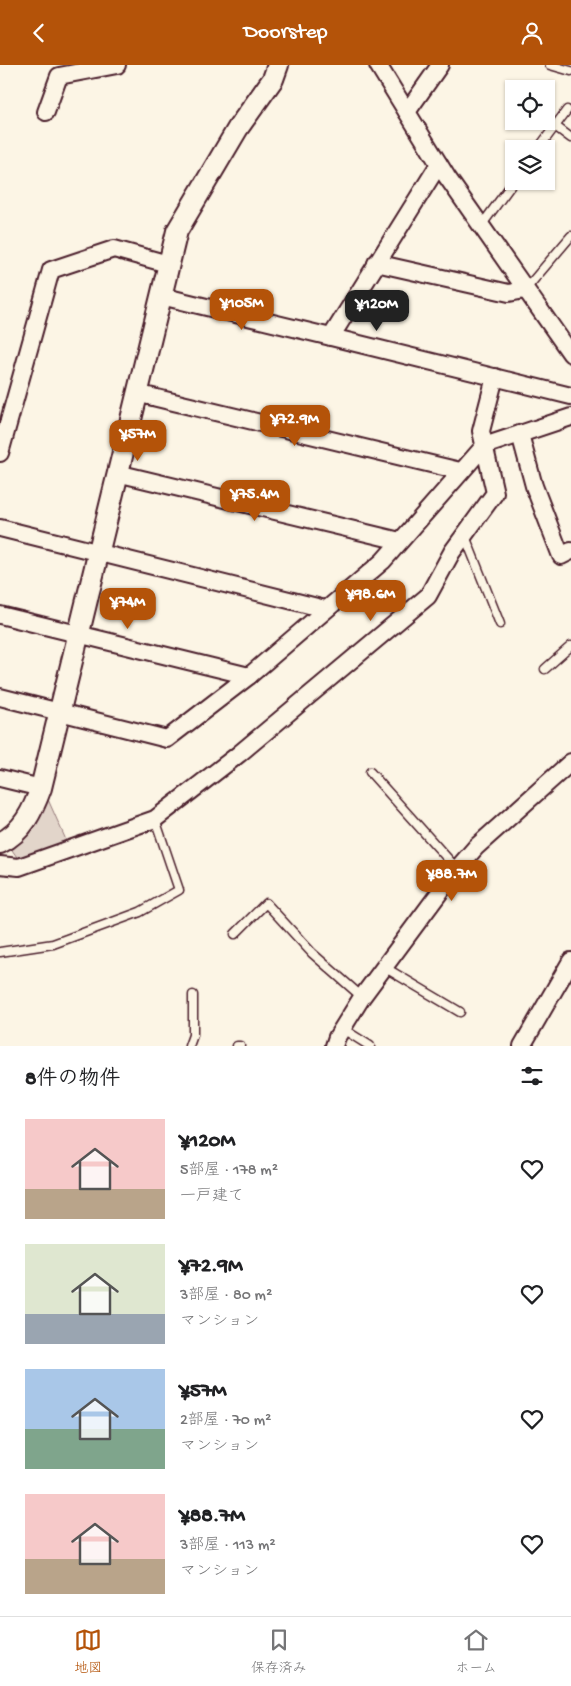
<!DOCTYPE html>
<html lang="ja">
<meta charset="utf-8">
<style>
body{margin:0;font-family:"Gochi Hand","Klee One",sans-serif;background:#f2f2f2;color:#202124;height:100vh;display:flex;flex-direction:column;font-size:19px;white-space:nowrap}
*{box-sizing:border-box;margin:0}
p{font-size:16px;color:#757577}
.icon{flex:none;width:28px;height:28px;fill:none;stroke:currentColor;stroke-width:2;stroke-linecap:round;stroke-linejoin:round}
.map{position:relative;height:981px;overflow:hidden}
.drawer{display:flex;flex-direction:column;background:#fff;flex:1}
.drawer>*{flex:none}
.controls{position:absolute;left:505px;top:15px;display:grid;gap:10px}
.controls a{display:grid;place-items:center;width:50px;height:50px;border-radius:0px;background:#fff;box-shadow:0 1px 4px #0004;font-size:25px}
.price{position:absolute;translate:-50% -42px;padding:0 11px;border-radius:10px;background:#b45309;color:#fff;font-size:16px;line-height:32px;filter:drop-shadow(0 1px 2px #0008)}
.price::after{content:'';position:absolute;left:50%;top:30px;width:15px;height:11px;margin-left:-8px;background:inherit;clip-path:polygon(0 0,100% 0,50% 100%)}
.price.on{background:#222;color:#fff}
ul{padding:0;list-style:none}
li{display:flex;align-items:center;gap:15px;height:125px;padding:0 25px}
li span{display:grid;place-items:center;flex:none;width:140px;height:100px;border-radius:0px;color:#555}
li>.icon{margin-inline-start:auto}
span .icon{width:60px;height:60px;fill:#fffc;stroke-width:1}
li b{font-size:21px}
h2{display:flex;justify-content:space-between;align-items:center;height:60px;padding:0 25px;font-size:21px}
header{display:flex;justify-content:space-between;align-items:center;height:65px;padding:0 25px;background:#b45309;color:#fff;font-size:22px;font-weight:600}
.menu{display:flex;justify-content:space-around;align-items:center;height:70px;border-top:1px solid #e0e0e0;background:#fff;font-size:14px;color:#757577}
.menu a{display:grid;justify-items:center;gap:2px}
.menu .on{color:#b45309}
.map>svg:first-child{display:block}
.green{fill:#e2d5ca;stroke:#967a7a}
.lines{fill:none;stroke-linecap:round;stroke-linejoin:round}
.service-casing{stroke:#4a1f2b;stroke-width:11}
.minor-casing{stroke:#4a1f2b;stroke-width:20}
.tertiary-casing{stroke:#4a1f2b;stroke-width:24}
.service{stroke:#fcf5e5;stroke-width:8}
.minor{stroke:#fcf5e5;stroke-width:16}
.tertiary{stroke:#fcf5e5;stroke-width:20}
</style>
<header><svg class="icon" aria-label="back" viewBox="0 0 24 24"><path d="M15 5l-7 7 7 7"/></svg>Doorstep<svg class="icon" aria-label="person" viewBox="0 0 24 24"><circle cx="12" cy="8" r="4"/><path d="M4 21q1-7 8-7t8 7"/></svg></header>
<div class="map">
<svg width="571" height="981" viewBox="0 0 571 981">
<rect width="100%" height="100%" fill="#fcf5e5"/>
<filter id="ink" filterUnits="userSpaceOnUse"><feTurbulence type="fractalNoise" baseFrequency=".02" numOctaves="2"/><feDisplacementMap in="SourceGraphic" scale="10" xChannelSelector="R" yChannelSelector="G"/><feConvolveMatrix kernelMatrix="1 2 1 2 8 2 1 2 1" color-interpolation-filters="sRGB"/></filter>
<g filter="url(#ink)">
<polygon class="green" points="46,730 66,775 21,798 10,782"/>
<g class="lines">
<defs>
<g id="service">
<polyline points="550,0 571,6"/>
<polyline points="555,61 571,73"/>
<polyline points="538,84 567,45"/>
<polyline points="481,161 514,116"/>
<polyline points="525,225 571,171"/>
<polyline points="465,471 500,559"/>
<polyline points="545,604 571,581"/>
<polyline points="370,707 457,804"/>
<polyline points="235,869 266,838 312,888 362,932"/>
<polyline points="0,887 53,879 140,847 179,825 155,754"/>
<polyline points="384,902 460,947"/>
<polyline points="343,964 370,981"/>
<polyline points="189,981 193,970 193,930"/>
<polyline points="237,981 240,981"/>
</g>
<g id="minor">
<polyline points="378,0 447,112 571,289"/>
<polyline points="46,47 59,11 117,0"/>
<polyline points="407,47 440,0"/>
<polyline points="439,99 331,272 571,331"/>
<polyline points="376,198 509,228 525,225"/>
<polyline points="161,231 331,272"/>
<polyline points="136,328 460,406"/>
<polyline points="520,369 534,421 561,491 571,486"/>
<polyline points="0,388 51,205 114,184 168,199"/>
<polyline points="117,408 400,476"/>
<polyline points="0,463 325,544"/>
<polyline points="0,550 249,611"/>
<polyline points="0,632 167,674 249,611 383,496 484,381 571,352"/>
<polyline points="0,713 41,723"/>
<polyline points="0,800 19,802 155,754 239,689 428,531 452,487 495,428 481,366 495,312"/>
<polyline points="334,981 337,972 362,932 457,804 476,782 571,697"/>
<polyline points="522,981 571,896"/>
</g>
<path id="tertiary" d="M0,778C23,767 33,745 41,723L177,166L238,63L273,14L278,0"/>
</defs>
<use href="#service" class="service-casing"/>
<use href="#minor" class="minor-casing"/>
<use href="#tertiary" class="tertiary-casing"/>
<use href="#service" class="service"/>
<use href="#minor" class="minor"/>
<use href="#tertiary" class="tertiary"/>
</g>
</g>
</svg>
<div class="controls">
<a><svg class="icon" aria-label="locate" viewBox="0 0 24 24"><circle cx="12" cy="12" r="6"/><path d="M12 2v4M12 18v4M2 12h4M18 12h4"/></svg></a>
<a><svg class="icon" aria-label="layers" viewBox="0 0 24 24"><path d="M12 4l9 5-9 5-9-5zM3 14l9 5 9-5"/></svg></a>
</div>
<b class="price" style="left:242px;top:266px">¥105M</b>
<b class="price on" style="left:377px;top:267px">¥120M</b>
<b class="price" style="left:295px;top:382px">¥72.9M</b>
<b class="price" style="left:138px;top:397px">¥57M</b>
<b class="price" style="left:255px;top:457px">¥75.4M</b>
<b class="price" style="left:371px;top:557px">¥98.6M</b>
<b class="price" style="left:128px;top:565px">¥74M</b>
<b class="price" style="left:452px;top:837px">¥88.7M</b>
</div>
<section class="drawer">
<h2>8件の物件<svg class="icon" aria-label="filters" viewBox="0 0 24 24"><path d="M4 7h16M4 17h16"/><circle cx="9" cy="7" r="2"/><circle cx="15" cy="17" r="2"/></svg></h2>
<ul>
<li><span style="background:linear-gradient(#f6c9c9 70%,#b9a48a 0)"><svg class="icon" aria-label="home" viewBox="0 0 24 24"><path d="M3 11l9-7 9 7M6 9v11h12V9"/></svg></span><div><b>¥120M</b><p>5部屋 · 178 m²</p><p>一戸建て</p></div><svg class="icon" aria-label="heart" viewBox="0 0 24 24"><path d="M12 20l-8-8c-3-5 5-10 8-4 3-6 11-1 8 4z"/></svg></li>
<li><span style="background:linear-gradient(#dfe7d0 70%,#9aa5b1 0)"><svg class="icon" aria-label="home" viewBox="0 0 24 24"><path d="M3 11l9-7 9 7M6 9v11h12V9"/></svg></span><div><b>¥72.9M</b><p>3部屋 · 80 m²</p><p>マンション</p></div><svg class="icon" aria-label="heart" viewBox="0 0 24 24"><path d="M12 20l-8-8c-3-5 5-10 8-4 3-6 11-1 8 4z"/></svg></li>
<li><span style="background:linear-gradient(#a9c7e8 60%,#7fa58c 0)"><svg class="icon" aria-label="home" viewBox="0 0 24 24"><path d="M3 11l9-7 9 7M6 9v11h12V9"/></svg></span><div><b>¥57M</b><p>2部屋 · 70 m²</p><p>マンション</p></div><svg class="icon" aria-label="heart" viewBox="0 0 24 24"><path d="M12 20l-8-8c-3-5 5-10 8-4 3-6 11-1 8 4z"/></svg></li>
<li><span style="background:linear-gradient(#f6c9c9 65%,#b9a48a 0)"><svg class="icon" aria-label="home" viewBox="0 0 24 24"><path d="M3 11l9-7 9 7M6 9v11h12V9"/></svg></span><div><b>¥88.7M</b><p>3部屋 · 113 m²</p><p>マンション</p></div><svg class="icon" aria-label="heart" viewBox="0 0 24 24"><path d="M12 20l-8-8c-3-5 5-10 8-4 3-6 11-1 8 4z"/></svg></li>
</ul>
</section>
<nav class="menu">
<a class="on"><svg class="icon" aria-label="map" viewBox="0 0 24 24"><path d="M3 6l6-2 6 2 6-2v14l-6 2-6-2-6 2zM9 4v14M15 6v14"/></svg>地図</a>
<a><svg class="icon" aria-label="saved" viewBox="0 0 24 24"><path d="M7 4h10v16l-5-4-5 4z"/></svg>保存済み</a>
<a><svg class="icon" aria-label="home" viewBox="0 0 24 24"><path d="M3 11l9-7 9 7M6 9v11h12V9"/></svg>ホーム</a>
</nav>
